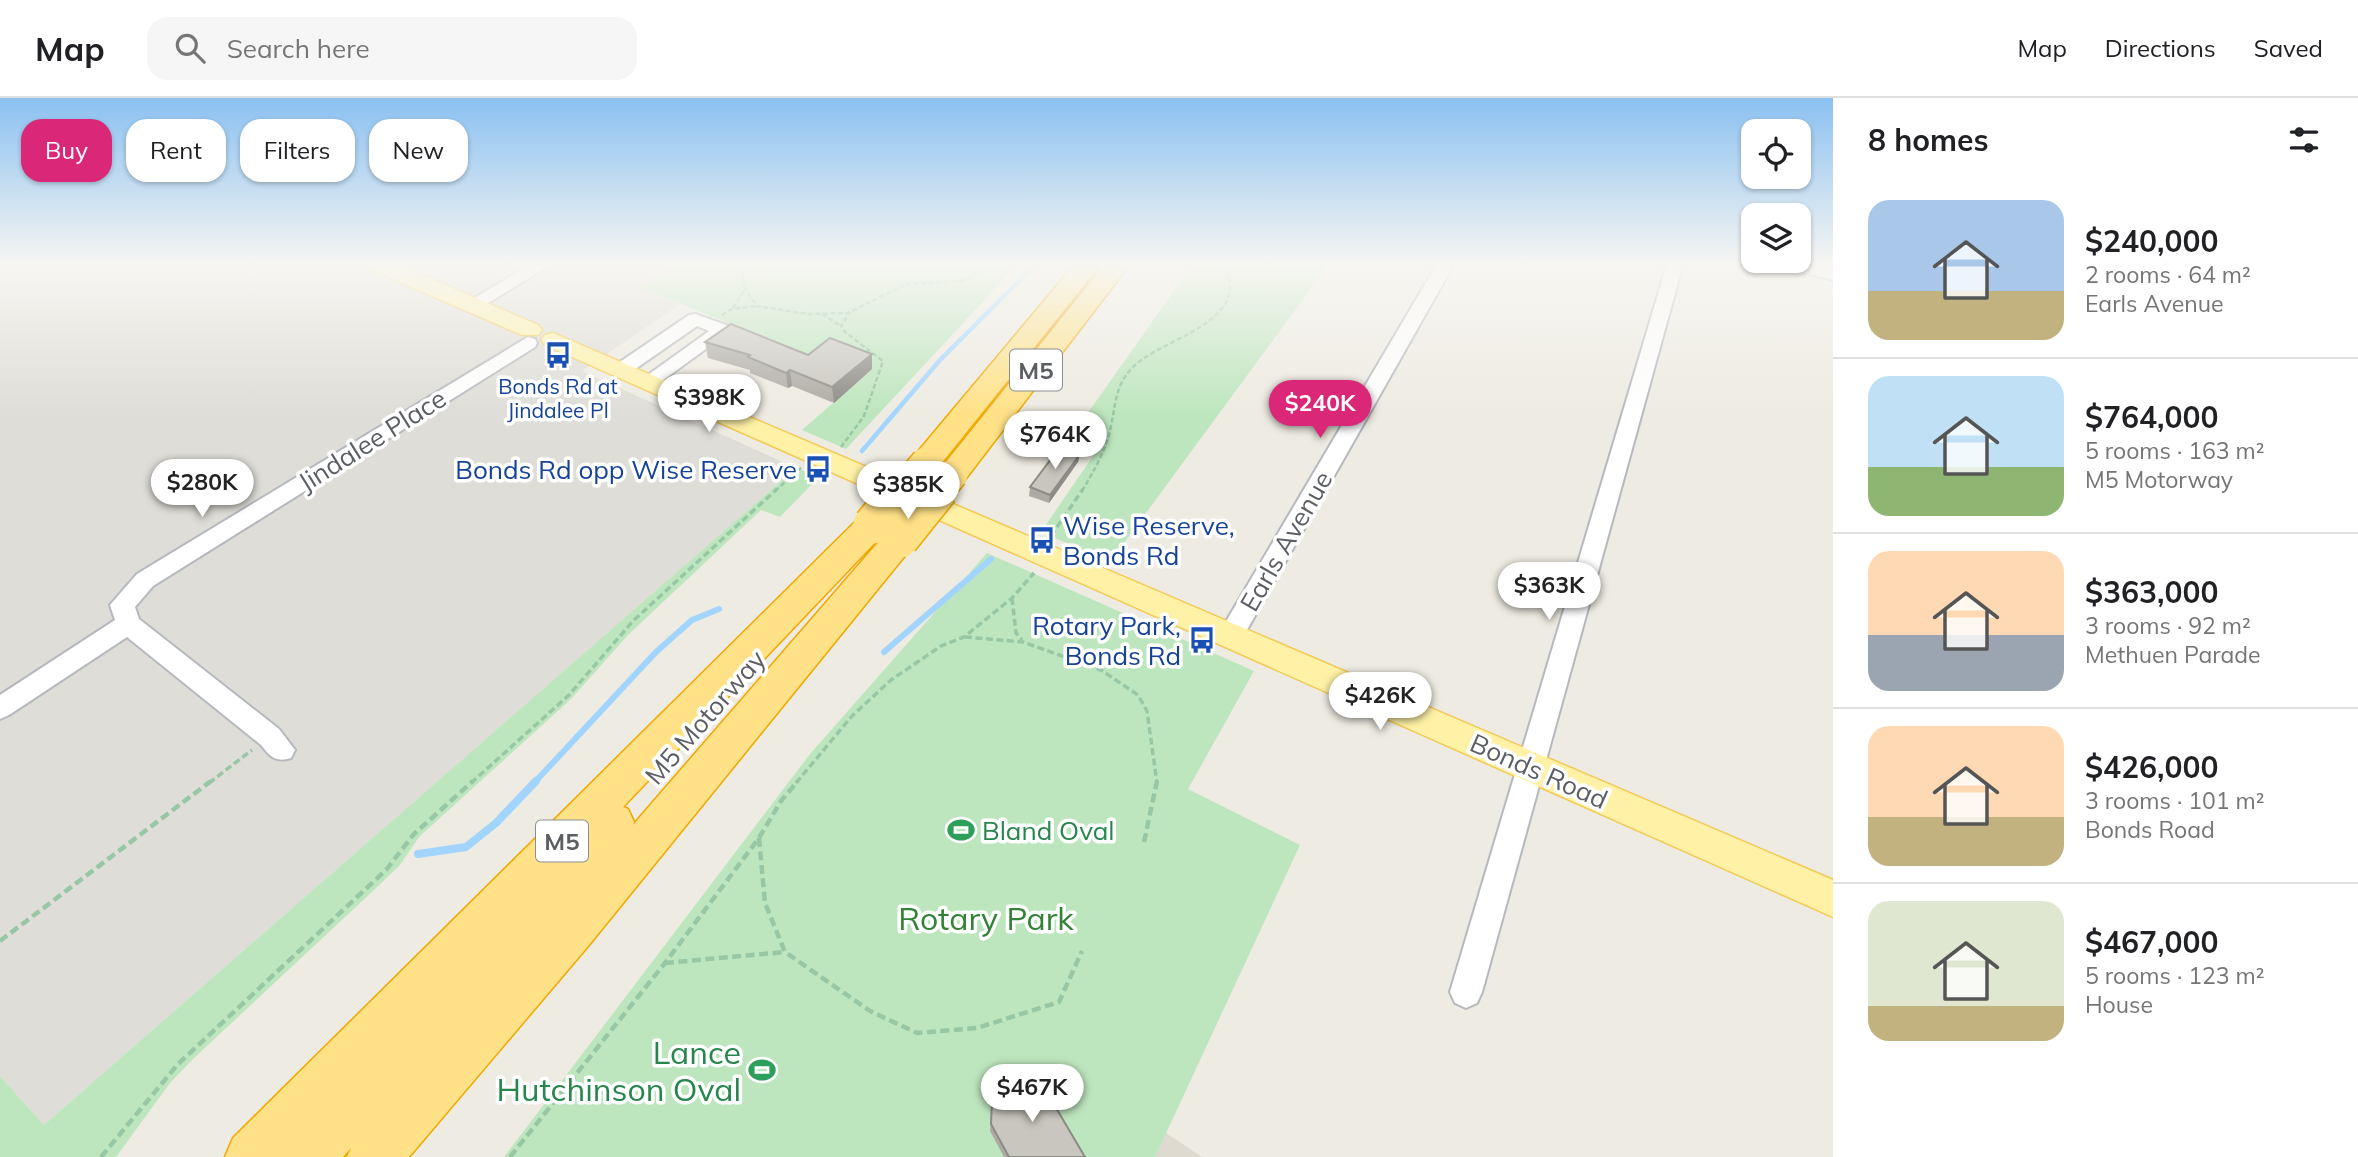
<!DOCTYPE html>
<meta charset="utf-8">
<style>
body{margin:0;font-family:Mulish,sans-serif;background:#f6f6f6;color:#202124;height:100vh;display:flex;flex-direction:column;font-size:26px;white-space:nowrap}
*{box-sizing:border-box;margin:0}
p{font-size:23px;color:#757577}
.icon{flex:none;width:38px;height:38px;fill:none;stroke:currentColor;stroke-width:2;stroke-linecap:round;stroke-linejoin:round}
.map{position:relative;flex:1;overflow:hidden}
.panel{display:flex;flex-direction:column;background:#fff;width:525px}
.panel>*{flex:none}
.guide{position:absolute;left:21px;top:21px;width:665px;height:63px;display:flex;gap:14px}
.buttons{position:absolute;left:1741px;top:21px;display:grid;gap:14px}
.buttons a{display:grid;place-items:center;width:70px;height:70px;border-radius:14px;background:#fff;box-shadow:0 2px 5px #0004;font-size:35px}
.price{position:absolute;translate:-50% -60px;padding:0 16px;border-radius:24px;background:#fff;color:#222;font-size:23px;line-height:46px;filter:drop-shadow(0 2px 4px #0008)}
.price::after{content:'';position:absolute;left:50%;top:42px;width:21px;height:16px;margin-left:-10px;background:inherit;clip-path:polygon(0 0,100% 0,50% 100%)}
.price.on{background:#db2777;color:#fff}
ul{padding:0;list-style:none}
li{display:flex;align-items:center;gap:21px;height:175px;padding:0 35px}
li+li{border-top:2px solid #e0e0e0}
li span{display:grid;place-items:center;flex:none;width:196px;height:140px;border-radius:21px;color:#555}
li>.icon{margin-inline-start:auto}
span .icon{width:84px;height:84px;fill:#fffc;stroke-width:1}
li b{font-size:30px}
h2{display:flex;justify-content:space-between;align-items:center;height:84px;padding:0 35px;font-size:30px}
.tag{padding:0 24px;border-radius:21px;background:#fff;box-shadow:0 2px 5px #0004;font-size:24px;line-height:63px}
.tag.on{background:#db2777;color:#fff}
header{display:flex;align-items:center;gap:42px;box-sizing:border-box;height:98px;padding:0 35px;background:#fff;border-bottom:2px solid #e0e0e0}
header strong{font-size:33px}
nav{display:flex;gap:38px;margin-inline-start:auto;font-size:24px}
.search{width:490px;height:63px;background:#f6f6f6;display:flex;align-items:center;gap:18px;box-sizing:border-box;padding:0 24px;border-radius:21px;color:#757577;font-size:26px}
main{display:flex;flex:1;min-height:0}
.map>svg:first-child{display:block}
.industrial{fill:#dfddd7}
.education{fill:#dedad0}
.green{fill:#bee6be}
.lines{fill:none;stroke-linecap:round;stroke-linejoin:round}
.stream-far2{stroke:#a1d5ff;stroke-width:4.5}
.stream-far1{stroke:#a1d5ff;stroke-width:6}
.stream{stroke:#a1d5ff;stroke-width:8}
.minor-casing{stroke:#b5b8bd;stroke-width:4}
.major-casing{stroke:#f4c955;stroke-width:3}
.highway-casing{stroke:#f0a800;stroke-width:3}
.path-far2{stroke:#97c7a5;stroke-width:2.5;stroke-dasharray:5 2.5;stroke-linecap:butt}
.path-far1{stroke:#97c7a5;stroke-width:3.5;stroke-dasharray:7 3.5;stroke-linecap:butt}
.path{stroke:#97c7a5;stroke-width:4.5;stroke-dasharray:9 4.5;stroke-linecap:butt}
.minor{fill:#fff;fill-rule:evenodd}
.major{fill:#fff2a6;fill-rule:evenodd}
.highway{fill:#ffe288;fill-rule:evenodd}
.highway-bridge-far1-casing{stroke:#f0a800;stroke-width:32;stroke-linecap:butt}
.highway-bridge-casing{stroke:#f0a800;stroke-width:40;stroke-linecap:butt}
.highway-bridge-far1{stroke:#ffe288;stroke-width:29}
.highway-bridge{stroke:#ffe288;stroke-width:37}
.wall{fill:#adaaa4}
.shaded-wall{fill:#8d8b86}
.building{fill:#c9c6bf;stroke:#8d8b86;stroke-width:2}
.labels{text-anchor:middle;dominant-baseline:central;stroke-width:7;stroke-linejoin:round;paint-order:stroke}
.far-transit-label{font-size:21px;fill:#164399;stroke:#fff}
.shield{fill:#fff;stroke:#8c8e92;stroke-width:2}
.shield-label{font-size:24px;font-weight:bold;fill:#5b5e63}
.street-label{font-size:26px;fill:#5b5e63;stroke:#fff}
.transit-label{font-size:26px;fill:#164399;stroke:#fff;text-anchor:end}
.leisure-label{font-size:26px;fill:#27864d;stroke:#fff;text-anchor:start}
.near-park-label{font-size:32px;fill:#328337;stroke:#fff}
.near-leisure-label{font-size:32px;fill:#27864d;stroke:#fff;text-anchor:end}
</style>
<header>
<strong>Map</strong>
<div class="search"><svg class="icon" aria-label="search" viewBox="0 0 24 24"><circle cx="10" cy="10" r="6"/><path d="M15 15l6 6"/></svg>Search here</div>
<nav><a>Map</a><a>Directions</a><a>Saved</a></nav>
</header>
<main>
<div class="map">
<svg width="1833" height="1059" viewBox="0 0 1833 1059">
<rect width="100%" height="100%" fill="#eeebe2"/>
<polygon class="industrial" points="0,166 678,166 641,190 680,206 582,273 796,370 44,1027 0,978"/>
<polygon class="education" points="1166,1035 1202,1059 1155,1059"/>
<g class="green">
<polygon points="678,166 1018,166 846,351 802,332 872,271 810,273 746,232 641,190"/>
<polygon points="1193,166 1329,166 1110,464 1041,434 1108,336 1080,326"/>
<polygon points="796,370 819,379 780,419 761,412 628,537 571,601 419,739 400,767 374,792 193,961 170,985 116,1059 0,1059 0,978 44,1027"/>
<polygon points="987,455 1254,573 1188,691 1300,747 1155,1059 504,1059 810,656"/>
</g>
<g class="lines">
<polyline class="stream-far2" points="862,353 940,262 1036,166"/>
<g class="stream-far1">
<polyline points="884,554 991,461"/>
<polyline points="534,685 656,554 692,522 719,511"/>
</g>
<polyline class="stream" points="418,756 466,749 496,725 536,683"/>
<defs>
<g id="minor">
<polygon points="531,166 552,166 478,211 472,212 463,207"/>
<polygon points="1437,166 1454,166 1239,546 1230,548 1221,546 1218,539 1221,532"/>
<polygon points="1667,166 1683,166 1482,894 1477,905 1466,910 1455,905 1450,894"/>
<polygon points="1784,166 1812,166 1833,172 1833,182 1786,170"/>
<polygon points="695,216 729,228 732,232 655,288 641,288 638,284 709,233 697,228 628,276 614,276 612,272 614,268 689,217"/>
<path d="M528,239L535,241L537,245L535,249L153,488L135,509L139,521L279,631L295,652L291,660C275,665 270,658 261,647L127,539L9,617L0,621V597L115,522L110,507L137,476Z"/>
</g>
<g id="major">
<polygon points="367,166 397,166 538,227 542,232 538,237 522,237 370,171"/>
<polygon points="553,235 1833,782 1833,819 545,247 541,242 545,237"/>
</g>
<g id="highway">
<polygon points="1075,166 1095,166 1098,170 937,371 926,374 915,371 910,364 915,357"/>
<polygon points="1105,166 1130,166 964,383 953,386 942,383 937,376 942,369"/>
<polygon points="872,416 884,419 889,427 884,435 623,709 628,711 634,724 633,727 888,433 900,429 912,433 917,441 912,449 589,847 409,1059 347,1059 351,1050 343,1059 225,1059 233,1040 860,419"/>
</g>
</defs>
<use href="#minor" class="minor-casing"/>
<use href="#major" class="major-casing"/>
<use href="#highway" class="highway-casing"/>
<g class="path-far2">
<polyline points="742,166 745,191 757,208 808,216 848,215 906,186 960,183 986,173 985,166"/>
<polyline points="733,210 745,191"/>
<polyline points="822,216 841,228"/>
<polyline points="722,217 732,211 757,208"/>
<polyline points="841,349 864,318 883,263 845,234 841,228 850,214"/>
<polyline points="775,393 802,369"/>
<path d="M1082,393C1092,376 1102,359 1108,340C1116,315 1112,291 1132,270C1156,244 1233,229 1230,186C1230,180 1225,172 1223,166"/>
</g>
<g class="path-far1">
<polyline points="1051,438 1083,391"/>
<polyline points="1012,500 1016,535 1022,542"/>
<polyline points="965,539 1023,544 1101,572 1138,597 1147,613 1157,685"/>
<polyline points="209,685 252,652"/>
<polyline points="471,685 569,597 633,523 777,391"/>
<polyline points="796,685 852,618 891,582 941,548 964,539 1012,500 1034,475"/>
</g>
<g class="path">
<polyline points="759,740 765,805 785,854 870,913 917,935 977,930 1059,904 1082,853"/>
<polyline points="1144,744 1157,683"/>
<polyline points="0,843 211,683"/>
<polyline points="665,865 785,854"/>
<polyline points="101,1059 178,966 386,772 414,736 473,683"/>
<polyline points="510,1059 665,865 759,740 781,703 798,683"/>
</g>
<use href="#minor" class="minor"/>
<use href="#major" class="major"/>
<use href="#highway" class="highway"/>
<defs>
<g id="highway-bridge-far1">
<polyline points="901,393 926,364"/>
<polyline points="939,393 953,376"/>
</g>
<g id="highway-bridge">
<polyline points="872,427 902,391"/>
<polyline points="900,441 940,391"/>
</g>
</defs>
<use href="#highway-bridge-far1" class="highway-bridge-far1-casing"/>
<use href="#highway-bridge" class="highway-bridge-casing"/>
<use href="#highway-bridge-far1" class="highway-bridge-far1"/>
<use href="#highway-bridge" class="highway-bridge"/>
</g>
<g class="wall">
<polygon points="705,244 808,257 872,271 834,305 792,288 788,290 750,275 750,272 708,260"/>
<polygon points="1078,336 1102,340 1097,347 1077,340"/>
<polygon points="1080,356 1078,364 1049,405 1029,398 1030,389"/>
<polygon points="992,1003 1085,1059 1004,1059 990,1033"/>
</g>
<g class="shaded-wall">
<polygon points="872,256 872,271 834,305 832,289"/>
<polygon points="790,272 792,288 788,290 786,275"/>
<polygon points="1080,356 1078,364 1049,405 1050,397"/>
</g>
<g class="building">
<polygon points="731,226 808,257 830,240 872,256 832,289 790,272 786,275 748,259 750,257 705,244"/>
<polygon points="1083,329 1103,336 1098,343 1078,336"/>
<polygon points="1060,349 1080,356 1050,397 1030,389"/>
<polygon points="1036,976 1085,1059 1009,1059 991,1026 992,1003"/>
</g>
<linearGradient id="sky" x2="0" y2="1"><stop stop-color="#8bc1f1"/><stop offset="0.53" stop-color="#f7f6f2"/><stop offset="1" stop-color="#f7f6f2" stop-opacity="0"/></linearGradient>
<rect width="1833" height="315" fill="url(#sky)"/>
<defs>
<symbol id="bus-bare" viewBox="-9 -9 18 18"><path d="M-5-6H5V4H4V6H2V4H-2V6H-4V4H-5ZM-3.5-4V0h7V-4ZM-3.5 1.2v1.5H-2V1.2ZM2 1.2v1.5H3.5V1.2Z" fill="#1a4fb4" stroke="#fff" stroke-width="2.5" paint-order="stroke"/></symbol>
<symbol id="stadium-bare" viewBox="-9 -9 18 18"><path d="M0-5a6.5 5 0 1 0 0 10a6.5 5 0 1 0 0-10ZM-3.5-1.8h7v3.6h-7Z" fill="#2e9e5b" stroke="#fff" stroke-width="2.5" paint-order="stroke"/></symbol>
</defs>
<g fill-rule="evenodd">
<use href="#bus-bare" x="539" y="238" width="38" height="38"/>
<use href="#bus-bare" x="799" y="352" width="38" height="38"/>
<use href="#bus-bare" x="1023" y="423" width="38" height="38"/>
<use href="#bus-bare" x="1183" y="523" width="38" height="38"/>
<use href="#stadium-bare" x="942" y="713" width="38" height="38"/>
<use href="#stadium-bare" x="743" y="953" width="38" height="38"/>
</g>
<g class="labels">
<g class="far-transit-label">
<text x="558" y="288">Bonds Rd at<tspan x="558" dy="24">Jindalee Pl</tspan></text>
</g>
<g class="shield">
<rect x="1010" y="251.5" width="52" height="41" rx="5"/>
<rect x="536" y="722.5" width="52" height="41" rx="5"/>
</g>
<g class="shield-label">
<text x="1036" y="272">M5</text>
<text x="562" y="743">M5</text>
</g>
<g class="street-label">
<text transform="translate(372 342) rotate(-32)">Jindalee Place</text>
<text transform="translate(1286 443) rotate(-60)">Earls Avenue</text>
<text transform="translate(705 619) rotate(-49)">M5 Motorway</text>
<text transform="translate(1539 673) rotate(24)">Bonds Road</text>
</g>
<g class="transit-label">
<text x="797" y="371">Bonds Rd opp Wise Reserve</text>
<text x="1063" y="427" text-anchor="start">Wise Reserve,<tspan x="1063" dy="30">Bonds Rd</tspan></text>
<text x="1181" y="527">Rotary Park,<tspan x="1181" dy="30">Bonds Rd</tspan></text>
</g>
<g class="leisure-label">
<text x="982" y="732">Bland Oval</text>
</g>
<g class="near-park-label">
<text x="986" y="820">Rotary Park</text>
</g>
<g class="near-leisure-label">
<text x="741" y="954">Lance<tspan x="741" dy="37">Hutchinson Oval</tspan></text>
</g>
</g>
</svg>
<div class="buttons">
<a><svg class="icon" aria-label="locate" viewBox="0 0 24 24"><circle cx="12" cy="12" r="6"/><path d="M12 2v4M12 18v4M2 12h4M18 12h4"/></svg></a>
<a><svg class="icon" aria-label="layers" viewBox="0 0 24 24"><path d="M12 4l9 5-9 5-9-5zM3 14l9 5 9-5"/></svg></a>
</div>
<b class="price" style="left:709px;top:336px">$398K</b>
<b class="price on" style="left:1320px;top:342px">$240K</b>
<b class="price" style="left:1055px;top:373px">$764K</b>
<b class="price" style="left:202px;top:421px">$280K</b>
<b class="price" style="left:908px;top:423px">$385K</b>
<b class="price" style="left:1549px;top:524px">$363K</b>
<b class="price" style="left:1380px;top:634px">$426K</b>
<b class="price" style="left:1032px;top:1026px">$467K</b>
<div class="guide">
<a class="tag on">Buy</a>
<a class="tag">Rent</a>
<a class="tag">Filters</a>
<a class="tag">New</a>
</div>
</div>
<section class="panel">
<h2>8 homes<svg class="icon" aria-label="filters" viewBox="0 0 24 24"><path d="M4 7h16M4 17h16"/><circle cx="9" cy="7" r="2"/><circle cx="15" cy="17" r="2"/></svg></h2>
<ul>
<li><span style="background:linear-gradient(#a9c7e8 65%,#c2b280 0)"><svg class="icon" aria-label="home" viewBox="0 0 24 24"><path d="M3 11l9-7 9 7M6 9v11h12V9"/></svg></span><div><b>$240,000</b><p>2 rooms · 64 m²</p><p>Earls Avenue</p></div></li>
<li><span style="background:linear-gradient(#bfe0f5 65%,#8fb573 0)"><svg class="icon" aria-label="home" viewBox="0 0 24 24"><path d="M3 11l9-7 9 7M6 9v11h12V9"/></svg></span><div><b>$764,000</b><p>5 rooms · 163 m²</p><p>M5 Motorway</p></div></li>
<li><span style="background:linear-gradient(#ffd9b3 60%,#9aa5b1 0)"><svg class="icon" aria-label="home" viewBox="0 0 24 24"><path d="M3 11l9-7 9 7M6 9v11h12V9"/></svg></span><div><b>$363,000</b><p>3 rooms · 92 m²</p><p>Methuen Parade</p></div></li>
<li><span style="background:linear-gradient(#ffd9b3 65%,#c2b280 0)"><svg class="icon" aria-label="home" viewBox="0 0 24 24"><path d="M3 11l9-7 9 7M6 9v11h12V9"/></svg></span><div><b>$426,000</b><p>3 rooms · 101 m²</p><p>Bonds Road</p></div></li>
<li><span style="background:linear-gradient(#dfe7d0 75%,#c2b280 0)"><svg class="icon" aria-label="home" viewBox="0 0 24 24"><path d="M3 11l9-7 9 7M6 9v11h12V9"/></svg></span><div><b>$467,000</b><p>5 rooms · 123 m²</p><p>House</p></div></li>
</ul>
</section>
</main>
